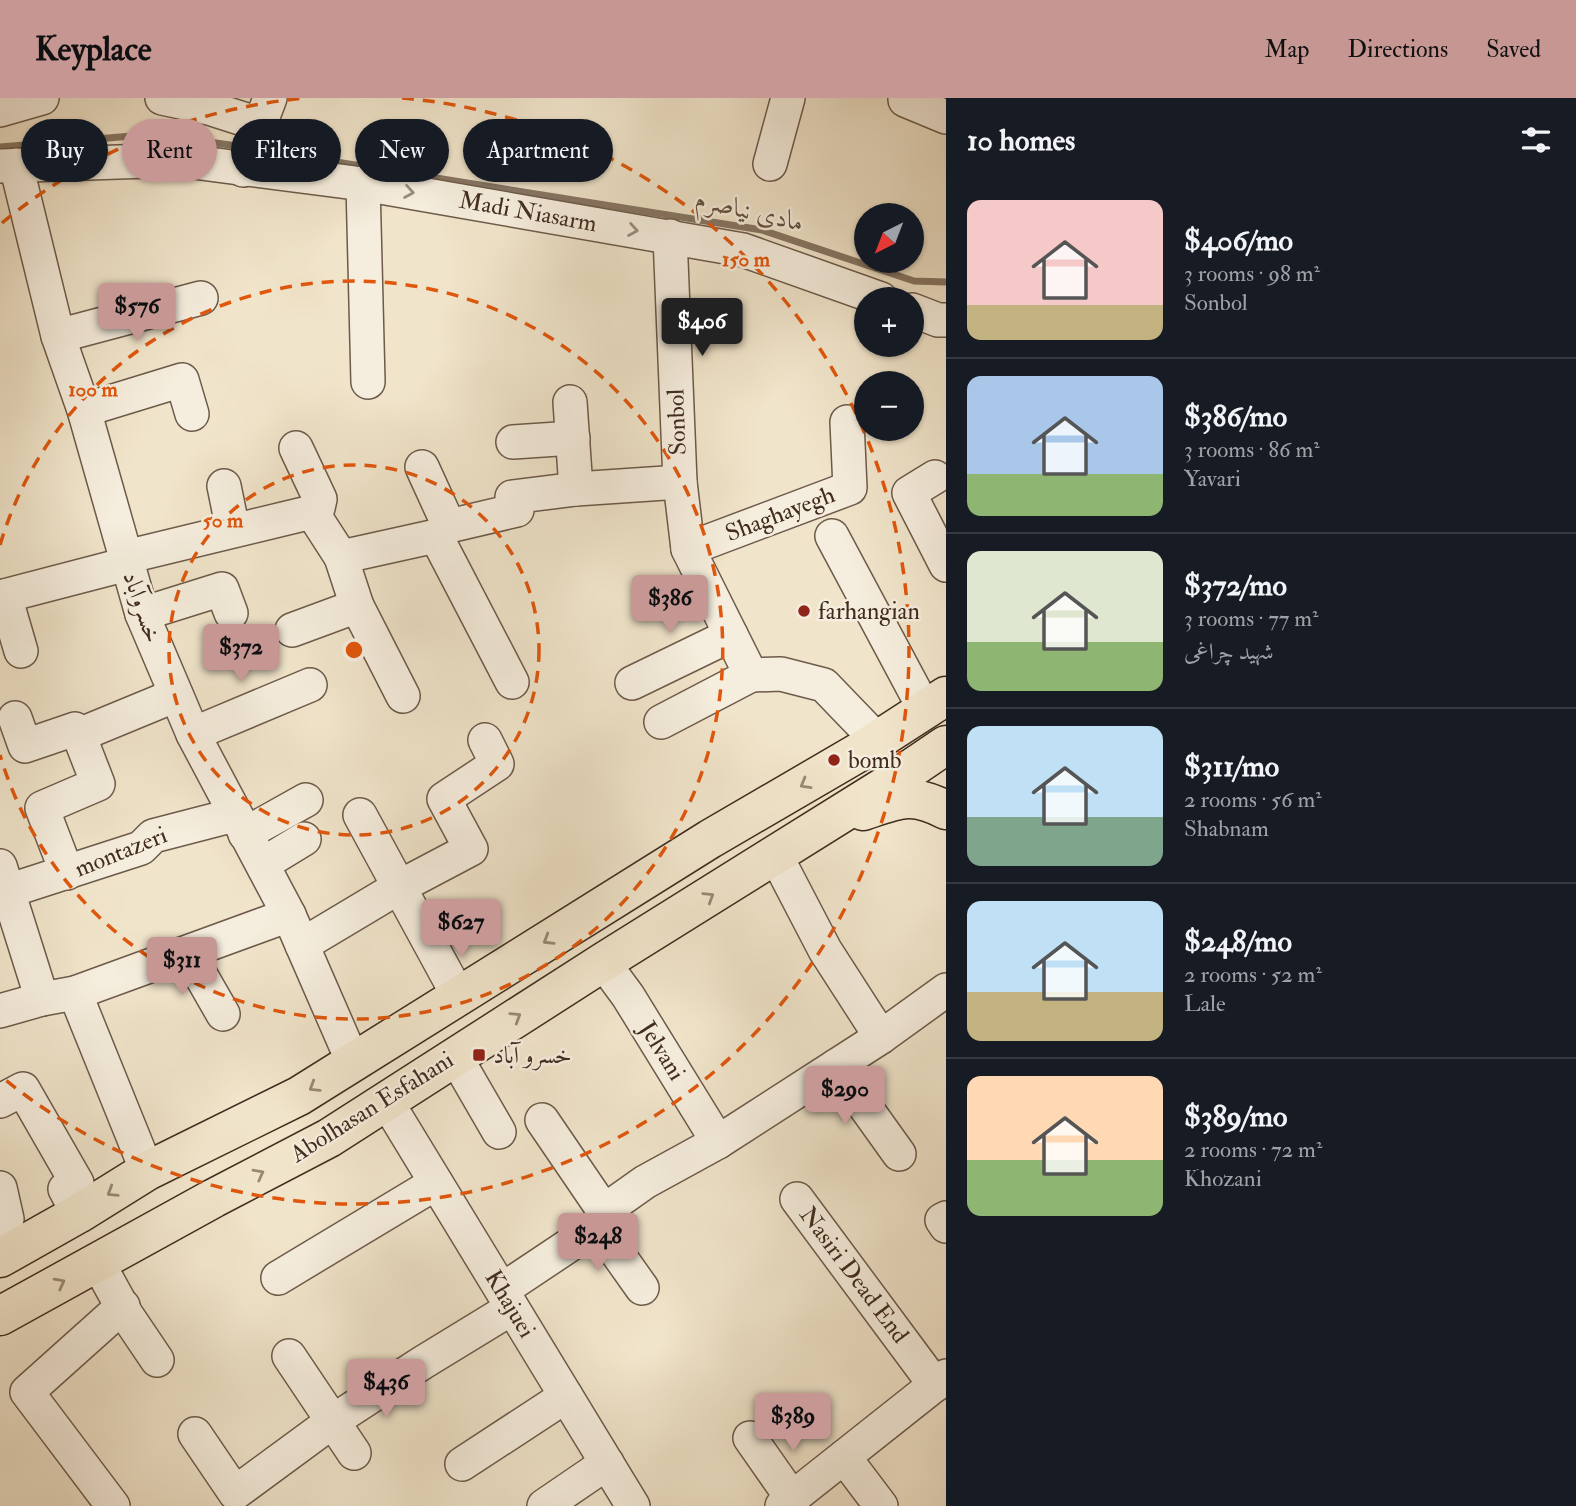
<!DOCTYPE html>
<meta charset="utf-8">
<style>
body{margin:0;font-family:"IM FELL Double Pica",Amiri,serif;background:#20242c;color:#f1f3f6;height:100vh;display:flex;flex-direction:column;font-size:26px;white-space:nowrap}
*{box-sizing:border-box;margin:0}
p{font-size:23px;color:#9ea1a6}
.icon{flex:none;width:38px;height:38px;fill:none;stroke:currentColor;stroke-width:2;stroke-linecap:round;stroke-linejoin:round}
.map{position:relative;flex:1;overflow:hidden}
.side{display:flex;flex-direction:column;background:#171b24;width:630px}
.side>*{flex:none}
.top-card{position:absolute;left:21px;top:21px;width:665px;height:63px;display:flex;gap:14px}
.needle{width:46px;rotate:222deg}
.controls{position:absolute;left:854px;top:105px;display:grid;gap:14px}
.controls a{display:grid;place-items:center;width:70px;height:70px;border-radius:50%;background:#171b24;box-shadow:0 2px 5px #0004;font-size:35px}
.price{position:absolute;translate:-50% -60px;padding:0 16px;border-radius:7px;background:#c59692;color:#111;font-size:23px;line-height:46px;filter:drop-shadow(0 2px 4px #0008)}
.price::after{content:'';position:absolute;left:50%;top:42px;width:21px;height:16px;margin-left:-10px;background:inherit;clip-path:polygon(0 0,100% 0,50% 100%)}
.price.selected{background:#222;color:#fff}
ul{padding:0;list-style:none}
li{display:flex;align-items:center;gap:21px;height:175px;padding:0 21px}
li+li{border-top:2px solid #363941}
li span{display:grid;place-items:center;flex:none;width:196px;height:140px;border-radius:14px;color:#555}
li>.icon{margin-inline-start:auto}
span .icon{width:84px;height:84px;fill:#fffc;stroke-width:1}
li b{font-size:30px}
h2{display:flex;justify-content:space-between;align-items:center;height:84px;padding:0 21px;font-size:30px}
.tag{padding:0 24px;border-radius:32px;background:#171b24;box-shadow:0 2px 5px #0004;font-size:24px;line-height:63px}
.tag.selected{background:#c59692;color:#111}
header{display:flex;align-items:center;gap:42px;box-sizing:border-box;height:98px;padding:0 35px;background:#c59692;color:#111}
header strong{font-size:33px}
nav{display:flex;gap:38px;margin-inline-start:auto;font-size:24px}
main{display:flex;flex:1;min-height:0}
.map>svg:first-child{display:block}
.lines{fill:none;stroke-linecap:round;stroke-linejoin:round}
.stream{stroke:#867563;stroke-width:7}
.minor-casing{stroke:#6d5a4a;stroke-width:36}
.major-casing{stroke:#412c1f;stroke-width:41}
.minor{stroke:#f5eddd;stroke-width:33}
.major{stroke:#f0e4ca;stroke-width:38}
.oneway{stroke:#9b8c7e}
.oneway2{stroke:#988874}
.ring{fill:none;stroke:#e0570d;stroke-width:3.5;stroke-dasharray:12 9}
.poi-dot{fill:#8f2418;stroke:#f5eddd;stroke-width:2.5}
.labels{text-anchor:middle;dominant-baseline:central;stroke-width:5;stroke-linejoin:round;paint-order:stroke}
.street-label{font-size:24px;fill:#412c1f;stroke:#f5eddd}
.poi-label{font-size:24px;fill:#412c1f;stroke:#f5eddd;text-anchor:start}
.water-label{font-size:26px;font-style:italic;fill:#645041;stroke:#f5eddd}
.centre{fill:#e0570d;stroke:#f5eddd;stroke-width:3.5}
.ring-label{font-size:21px;text-anchor:middle;font-weight:bold;fill:#e0570d;stroke:#f5eddd;stroke-width:5;stroke-linejoin:round;paint-order:stroke}
</style>
<header>
<strong>Keyplace</strong>
<nav><a>Map</a><a>Directions</a><a>Saved</a></nav>
</header>
<main>
<div class="map">
<svg width="946" height="1408" viewBox="0 0 946 1408">
<rect width="100%" height="100%" fill="#f0e4ca"/>
<filter id="stains"><feTurbulence type="fractalNoise" baseFrequency=".00286" numOctaves="4"/><feColorMatrix values="0 0 0 0 .2 0 0 0 0 .09 0 0 0 0 .02 0 0 0 .5 -.17"/></filter>
<radialGradient id="worn" r=".72"><stop offset=".6" stop-color="#630" stop-opacity="0"/><stop offset="1" stop-color="#630" stop-opacity=".3"/></radialGradient>
<g class="lines">
<g class="stream">
<polyline points="0,49 156,36 243,49"/>
<polyline points="261,52 762,132 914,183 946,184"/>
</g>
<defs>
<g id="minor">
<polyline points="162,0 209,10 259,26"/>
<polyline points="905,0 905,2 946,19"/>
<polyline points="0,12 42,0"/>
<polyline points="770,66 788,0"/>
<polyline points="16,67 58,238 84,312 142,516 193,636 289,817 353,964"/>
<polyline points="0,68 178,62 363,86 743,152 881,201"/>
<polyline points="243,72 270,0"/>
<polyline points="363,86 368,284"/>
<polyline points="670,138 680,384 688,451 751,577 781,576 824,587 877,642"/>
<polyline points="912,212 938,222 946,222"/>
<polyline points="58,238 201,200"/>
<polyline points="570,304 576,391"/>
<polyline points="84,312 182,282 192,316"/>
<polyline points="513,344 573,340"/>
<polyline points="296,350 320,401 318,410 312,414"/>
<polyline points="422,369 449,428"/>
<polyline points="935,379 909,395 946,467"/>
<polyline points="224,388 233,432"/>
<polyline points="312,414 341,459 357,508 403,598"/>
<polyline points="436,438 512,584"/>
<polyline points="832,438 925,612"/>
<polyline points="688,451 850,390 847,324"/>
<polyline points="341,459 436,438 449,428 517,412 512,399 576,391 680,384"/>
<polyline points="5,498 21,553"/>
<polyline points="0,499 127,466 134,457 312,414"/>
<polyline points="142,516 222,491 231,515"/>
<polyline points="292,532 357,508"/>
<polyline points="632,585 731,537"/>
<polyline points="15,620 25,648 75,631 79,637 176,597"/>
<polyline points="661,624 751,577"/>
<polyline points="193,636 310,587"/>
<polyline points="360,717 458,897"/>
<polyline points="245,736 306,702"/>
<polyline points="776,758 825,852 881,939"/>
<polyline points="263,766 304,741"/>
<polyline points="0,768 42,901"/>
<polyline points="67,775 42,710 98,686 79,637"/>
<polyline points="8,793 141,750 153,738 234,717"/>
<polyline points="302,847 399,789 471,751 444,701 497,666 485,642"/>
<polyline points="188,855 223,916"/>
<polyline points="603,864 628,898 718,1044"/>
<polyline points="75,895 147,1073"/>
<polyline points="0,913 42,901 75,895 289,817"/>
<polyline points="455,958 499,1034"/>
<polyline points="836,968 899,1056"/>
<polyline points="0,1003 23,991 77,1085 65,1091 78,1116"/>
<polyline points="387,1004 633,1408"/>
<polyline points="542,1022 604,1113"/>
<polyline points="0,1090 7,1121 0,1126"/>
<polyline points="797,1101 935,1287"/>
<polyline points="946,1120 942,1122 946,1128"/>
<polyline points="598,1128 642,1190"/>
<polyline points="98,1165 126,1216 157,1262"/>
<polyline points="278,1180 436,1085"/>
<polyline points="502,1192 598,1128 604,1113 645,1084 718,1044 881,939 946,892"/>
<polyline points="289,1258 354,1355"/>
<polyline points="195,1336 235,1395 333,1323 422,1265 512,1210"/>
<polyline points="750,1340 792,1400"/>
<polyline points="844,1359 881,1408"/>
<polyline points="462,1366 566,1298"/>
<polyline points="113,1408 27,1294 123,1208"/>
<polyline points="544,1408 607,1365"/>
<polyline points="782,1408 946,1278"/>
</g>
<g id="major">
<path d="M863,713C899,701 911,694 946,712"/>
<polyline points="0,1160 78,1116 147,1073 299,998 710,741 861,653 946,598"/>
<polyline points="0,1218 214,1100 329,1040 605,863 887,687 946,647"/>
</g>
</defs>
<use href="#minor" class="minor-casing"/>
<use href="#major" class="major-casing"/>
<use href="#minor" class="minor"/>
<use href="#major" class="major"/>
</g>
<defs><path id="oneway-chevron" d="M-2-3.5L2.5 0L-2 3.5" fill="none" stroke-width="1.6" stroke-linecap="round" stroke-linejoin="round" transform="scale(1.75)"/></defs>
<g class="oneway">
<use href="#oneway-chevron" transform="translate(409 94) rotate(10)"/>
<use href="#oneway-chevron" transform="translate(633 132) rotate(10)"/>
</g>
<g class="oneway2">
<use href="#oneway-chevron" transform="translate(805 686) rotate(150)"/>
<use href="#oneway-chevron" transform="translate(709 799) rotate(-32)"/>
<use href="#oneway-chevron" transform="translate(548 842) rotate(149)"/>
<use href="#oneway-chevron" transform="translate(516 919) rotate(-32)"/>
<use href="#oneway-chevron" transform="translate(314 989) rotate(148)"/>
<use href="#oneway-chevron" transform="translate(259 1076) rotate(-28)"/>
<use href="#oneway-chevron" transform="translate(112 1094) rotate(148)"/>
<use href="#oneway-chevron" transform="translate(60 1185) rotate(-28)"/>
</g>
<g class="ring">
<circle cx="354" cy="552" r="185"/>
<path d="M0 447A369 369 0 1 1 0 657"/>
<path d="M2 125A554 554 0 0 1 306 0M402 0A554 554 0 1 1 2 979"/>
</g>
<g class="poi-dot">
<circle cx="804" cy="513" r="7"/>
<circle cx="834" cy="662" r="7"/>
<rect x="472" y="950" width="14" height="14" rx="3.5"/>
</g>
<g class="labels">
<g class="street-label">
<text transform="translate(528 114) rotate(10)">Madi Niasarm</text>
<text transform="translate(677 324) rotate(-92)">Sonbol</text>
<text transform="translate(780 416) rotate(-21)">Shaghayegh</text>
<text transform="translate(142 509) rotate(71)">خسروآباد</text>
<text transform="translate(121 754) rotate(-22)">montazeri</text>
<text transform="translate(662 953) rotate(58)">Jelvani</text>
<text transform="translate(372 1009) rotate(-32)">Abolhasan Esfahani</text>
<text transform="translate(854 1177) rotate(53)">Nasiri Dead End</text>
<text transform="translate(510 1206) rotate(59)">Khajuei</text>
</g>
<g class="poi-label">
<text x="818" y="513">farhangian</text>
<text x="848" y="662">bomb</text>
<text x="493" y="957">خسرو آباد</text>
</g>
<g class="water-label">
<text transform="translate(750 113) rotate(13)">مادی نیاصرم</text>
</g>
</g>
<circle cx="354" cy="552" r="10" class="centre"/>
<g class="ring-label">
<text x="746" y="168">150 m</text>
<text x="93" y="298">100 m</text>
<text x="223" y="429">50 m</text>
</g>
<rect width="100%" height="100%" filter="url(#stains)"/>
<rect width="100%" height="100%" fill="url(#worn)"/>
</svg>
<div class="controls">
<a><svg class="needle" viewBox="-14 -14 28 28"><path d="M0-13l5 13h-10z" fill="#e53935"/><path d="M0 13l5-13h-10z" fill="#9ea1a6"/></svg></a>
<a>+</a>
<a>−</a>
</div>
<b class="price" style="left:137px;top:245px">$576</b>
<b class="price selected" style="left:702px;top:260px">$406</b>
<b class="price" style="left:670px;top:537px">$386</b>
<b class="price" style="left:241px;top:586px">$372</b>
<b class="price" style="left:461px;top:861px">$627</b>
<b class="price" style="left:182px;top:899px">$311</b>
<b class="price" style="left:845px;top:1028px">$290</b>
<b class="price" style="left:598px;top:1175px">$248</b>
<b class="price" style="left:386px;top:1321px">$436</b>
<b class="price" style="left:793px;top:1355px">$389</b>
<div class="top-card">
<a class="tag">Buy</a>
<a class="tag selected">Rent</a>
<a class="tag">Filters</a>
<a class="tag">New</a>
<a class="tag">Apartment</a>
</div>
</div>
<section class="side">
<h2>10 homes<svg class="icon" aria-label="filters" viewBox="0 0 24 24"><path d="M4 7h16M4 17h16"/><circle cx="9" cy="7" r="2"/><circle cx="15" cy="17" r="2"/></svg></h2>
<ul>
<li><span style="background:linear-gradient(#f6c9c9 75%,#c2b280 0)"><svg class="icon" aria-label="home" viewBox="0 0 24 24"><path d="M3 11l9-7 9 7M6 9v11h12V9"/></svg></span><div><b>$406/mo</b><p>3 rooms · 98 m²</p><p>Sonbol</p></div></li>
<li><span style="background:linear-gradient(#a9c7e8 70%,#8fb573 0)"><svg class="icon" aria-label="home" viewBox="0 0 24 24"><path d="M3 11l9-7 9 7M6 9v11h12V9"/></svg></span><div><b>$386/mo</b><p>3 rooms · 86 m²</p><p>Yavari</p></div></li>
<li><span style="background:linear-gradient(#dfe7d0 65%,#8fb573 0)"><svg class="icon" aria-label="home" viewBox="0 0 24 24"><path d="M3 11l9-7 9 7M6 9v11h12V9"/></svg></span><div><b>$372/mo</b><p>3 rooms · 77 m²</p><p>شهید چراغی</p></div></li>
<li><span style="background:linear-gradient(#bfe0f5 65%,#7fa58c 0)"><svg class="icon" aria-label="home" viewBox="0 0 24 24"><path d="M3 11l9-7 9 7M6 9v11h12V9"/></svg></span><div><b>$311/mo</b><p>2 rooms · 56 m²</p><p>Shabnam</p></div></li>
<li><span style="background:linear-gradient(#bfe0f5 65%,#c2b280 0)"><svg class="icon" aria-label="home" viewBox="0 0 24 24"><path d="M3 11l9-7 9 7M6 9v11h12V9"/></svg></span><div><b>$248/mo</b><p>2 rooms · 52 m²</p><p>Lale</p></div></li>
<li><span style="background:linear-gradient(#ffd9b3 60%,#8fb573 0)"><svg class="icon" aria-label="home" viewBox="0 0 24 24"><path d="M3 11l9-7 9 7M6 9v11h12V9"/></svg></span><div><b>$389/mo</b><p>2 rooms · 72 m²</p><p>Khozani</p></div></li>
</ul>
</section>
</main>
